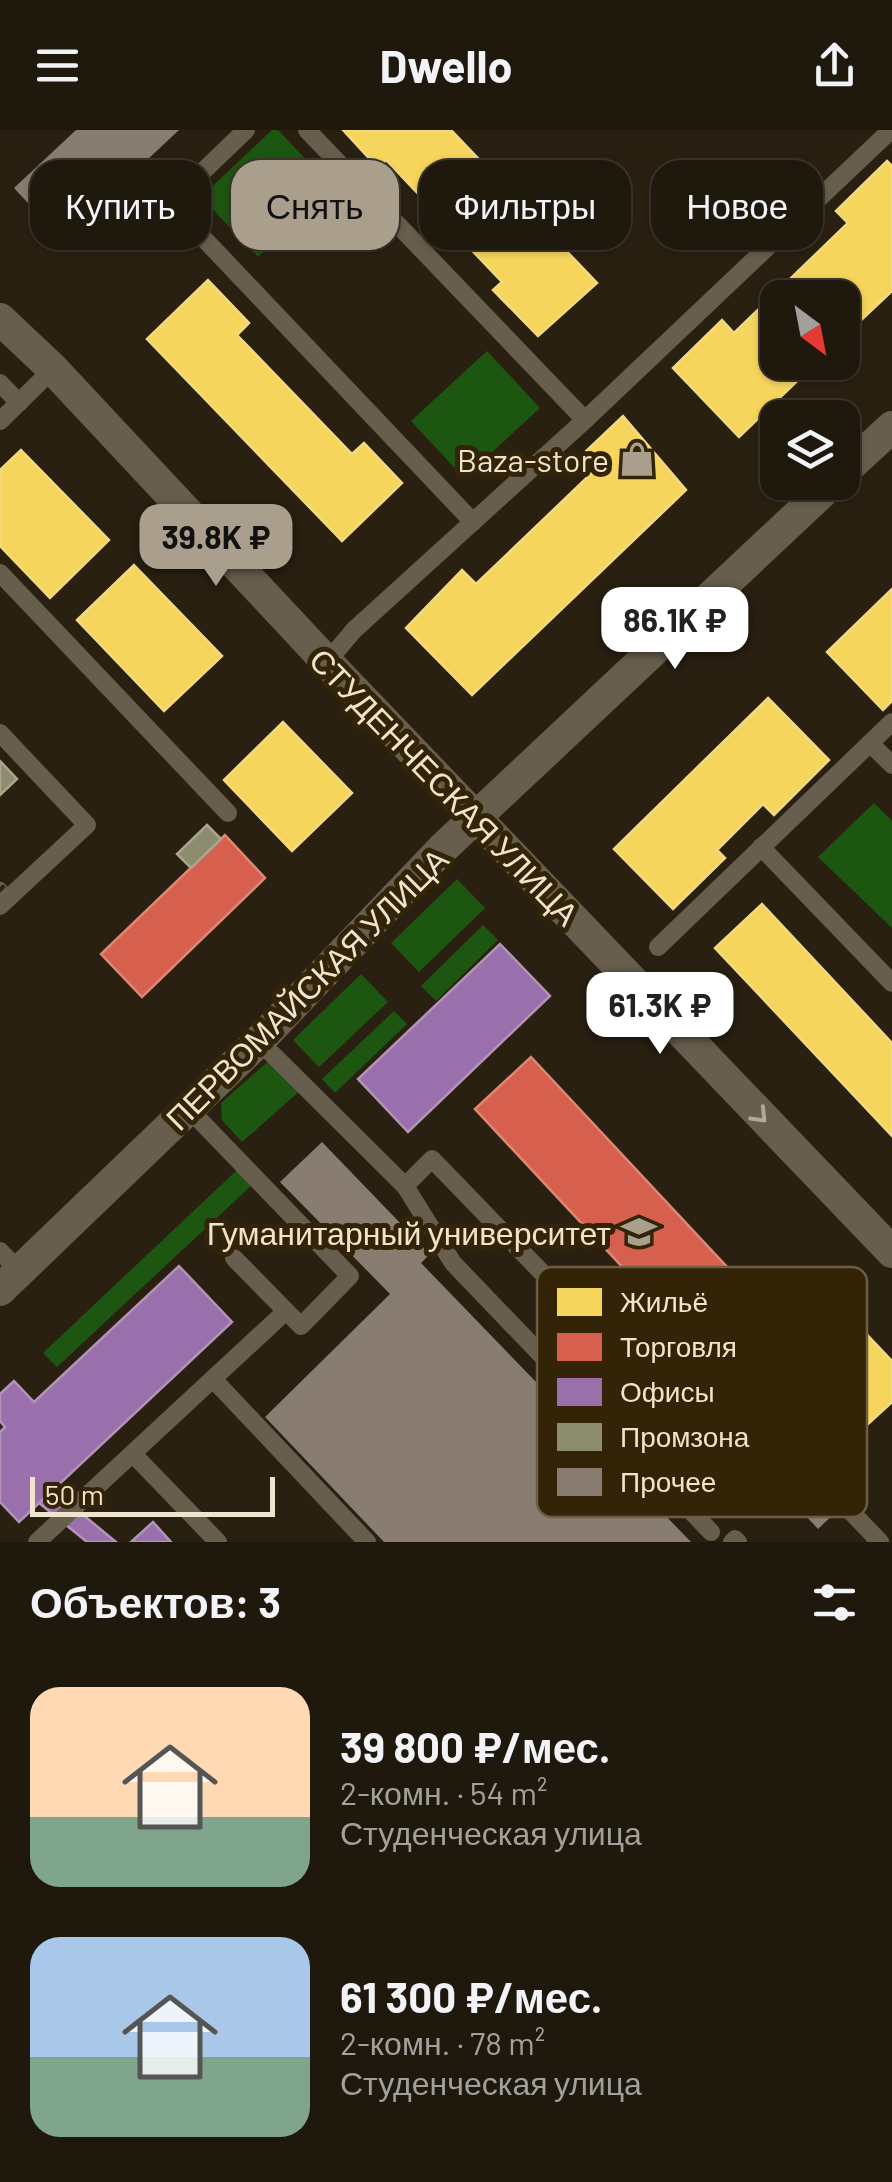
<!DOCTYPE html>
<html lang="ru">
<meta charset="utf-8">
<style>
body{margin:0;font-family:Barlow,sans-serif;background:#272116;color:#f1f3f6;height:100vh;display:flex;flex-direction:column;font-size:38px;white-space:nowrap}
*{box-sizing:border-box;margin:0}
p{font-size:32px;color:#a1a09d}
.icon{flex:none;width:55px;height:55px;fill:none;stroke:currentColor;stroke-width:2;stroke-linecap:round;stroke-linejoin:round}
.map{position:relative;height:1412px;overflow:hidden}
.sheet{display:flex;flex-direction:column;background:#1f180d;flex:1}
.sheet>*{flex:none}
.hud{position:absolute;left:30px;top:30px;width:832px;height:90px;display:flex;gap:20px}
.needle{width:65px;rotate:148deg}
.tools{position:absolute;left:760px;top:150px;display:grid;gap:20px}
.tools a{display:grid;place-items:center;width:100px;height:100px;border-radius:20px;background:#1f180d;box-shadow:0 2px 8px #0004,0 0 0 2px #3c372e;font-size:50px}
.scale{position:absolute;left:30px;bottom:25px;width:245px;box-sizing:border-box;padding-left:10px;border:5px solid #f0e4cf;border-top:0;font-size:28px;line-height:35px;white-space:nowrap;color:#f0e4cf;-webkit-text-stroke:8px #332407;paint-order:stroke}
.price{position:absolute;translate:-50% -85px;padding:0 22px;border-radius:20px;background:#fff;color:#222;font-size:32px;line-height:65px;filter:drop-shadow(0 2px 5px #0008)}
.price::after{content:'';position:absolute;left:50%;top:60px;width:30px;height:22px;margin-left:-15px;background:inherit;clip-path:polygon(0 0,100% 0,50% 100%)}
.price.current{background:#aa9f8c;color:#111}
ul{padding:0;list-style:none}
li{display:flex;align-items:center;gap:30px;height:250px;padding:0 30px}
li span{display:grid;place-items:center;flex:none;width:280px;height:200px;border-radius:30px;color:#555}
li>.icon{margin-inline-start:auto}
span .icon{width:120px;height:120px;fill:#fffc;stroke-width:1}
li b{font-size:42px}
h2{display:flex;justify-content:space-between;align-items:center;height:120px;padding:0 30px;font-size:42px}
.chip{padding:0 35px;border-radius:30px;background:#1f180d;box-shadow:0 2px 8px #0004,0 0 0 2px #3c372e;font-size:35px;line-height:90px}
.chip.current{background:#aa9f8c;color:#111}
header{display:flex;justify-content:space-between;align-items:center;height:130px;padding:0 30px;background:#1f180d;font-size:45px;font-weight:700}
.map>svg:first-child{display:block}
.green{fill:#1d5611}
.homes{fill:#f6d55c;stroke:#f4da7e;stroke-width:2.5}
.shops{fill:#d6604d;stroke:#de8874;stroke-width:2.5}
.offices{fill:#9970ab;stroke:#b393b6;stroke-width:2.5}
.industry{fill:#8c8c6e;stroke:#aaa68b;stroke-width:2.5}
.building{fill:#887d70}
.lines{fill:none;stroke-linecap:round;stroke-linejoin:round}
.service{stroke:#675e4e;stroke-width:18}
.minor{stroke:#675e4e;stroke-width:32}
.rail-casing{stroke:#686052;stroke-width:11}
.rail{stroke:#332407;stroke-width:8;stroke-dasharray:22;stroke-linecap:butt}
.oneway{stroke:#b2a895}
.labels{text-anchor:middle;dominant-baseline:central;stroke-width:10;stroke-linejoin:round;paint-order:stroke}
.poi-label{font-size:32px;fill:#f0e4cf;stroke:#332407;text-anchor:end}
.street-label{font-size:32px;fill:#f0e4cf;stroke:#332407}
.key{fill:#332407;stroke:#6c5e43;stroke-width:2.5}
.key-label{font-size:28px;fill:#f0e4cf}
</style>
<header><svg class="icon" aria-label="menu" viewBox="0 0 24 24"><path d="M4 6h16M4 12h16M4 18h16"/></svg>Dwello<svg class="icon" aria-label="share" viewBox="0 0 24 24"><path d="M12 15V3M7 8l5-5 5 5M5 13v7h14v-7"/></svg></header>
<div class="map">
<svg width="892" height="1412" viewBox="0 0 892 1412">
<rect width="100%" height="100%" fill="#292011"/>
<g class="green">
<polygon points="272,0 278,0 332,57 258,127 201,67"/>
<polygon points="487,221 540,278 464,348 411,291"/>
<polygon points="874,673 892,691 892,798 818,727"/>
<polygon points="457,749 485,778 419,842 391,813"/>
<polygon points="483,795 498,810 436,871 421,856"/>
<polygon points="361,844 388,872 319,937 293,910"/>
<polygon points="394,881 407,894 335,963 322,949"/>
<polygon points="272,928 301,960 242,1012 222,990 221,973"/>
<polygon points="237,1040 252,1055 57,1237 43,1223"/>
</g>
<g class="homes">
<polygon points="343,0 451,0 597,153 538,206 493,160 502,152 386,30 379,39"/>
<polygon points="887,31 892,36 892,161 842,208 842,168 778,168 778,232 817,232 739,307 673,238 722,190 734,203 848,93 836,81"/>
<polygon points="208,150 249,193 237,205 352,324 364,313 402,353 342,411 147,209"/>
<polygon points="623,286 686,360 472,565 406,498 462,440 476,454 597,338 583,324"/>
<polygon points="21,320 109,410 50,468 0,416 0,340"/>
<polygon points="134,435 222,526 164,581 77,490"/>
<polygon points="892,459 892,571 883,580 827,522"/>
<polygon points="768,568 829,630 774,685 763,674 717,720 725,728 673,779 614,719"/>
<polygon points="283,592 352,663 292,721 224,650"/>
<polygon points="762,774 892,913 892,1006 715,818"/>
<polygon points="857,1194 892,1231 892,1272 856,1305 801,1247"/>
</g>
<g class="shops">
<polygon points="225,705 265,748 142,867 101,824"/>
<polygon points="531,927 786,1200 666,1313 576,1217 640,1156 475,979"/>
</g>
<g class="offices">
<polygon points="500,814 550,866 408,1002 358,949"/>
<polygon points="179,1136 232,1192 19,1392 0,1372 0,1302 5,1297 0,1291 0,1264 14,1251 34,1272"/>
<polygon points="53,1360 116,1412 87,1412 39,1373"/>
<polygon points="153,1392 171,1412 131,1412"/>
</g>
<g class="industry">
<polygon points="0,631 17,649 0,665"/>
<polygon points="207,695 221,709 191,738 177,724"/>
</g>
<g class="building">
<polygon points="76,0 179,0 114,61 124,72 72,121 14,58"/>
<polygon points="322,1012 430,1124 421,1133 691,1412 384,1412 265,1287 390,1164 280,1052"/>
<polygon points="811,1353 837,1381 818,1399 791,1370"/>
</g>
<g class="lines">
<g class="service">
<polyline points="246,0 170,73 473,392"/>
<polyline points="307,0 585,290"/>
<polyline points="0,253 19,273"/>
<polyline points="0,291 53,239"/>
<polyline points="0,443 228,683"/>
<polyline points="327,532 354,500 585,290 891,0"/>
<polyline points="0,603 87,695 0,776"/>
<polyline points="870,613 892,635"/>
<polyline points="761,717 892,853"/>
<polyline points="658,817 892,592"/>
<polyline points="259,911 405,1056 432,1029 584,1186"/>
<polyline points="189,979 350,1146 301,1196 286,1181"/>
<polyline points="405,1056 453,1133 711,1402"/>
<polyline points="0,1121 19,1141"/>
<polyline points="213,1249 367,1412"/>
<polyline points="133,1324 218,1412"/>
<polyline points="736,1351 779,1306 880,1412"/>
<polyline points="37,1412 286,1181 234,1128"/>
<polyline points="732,1412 735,1409 738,1412"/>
</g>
<g class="minor">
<polyline points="0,189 53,239 327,532 892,1122"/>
<polyline points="842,343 892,297"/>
<polyline points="0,1160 259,911 442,719 833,352"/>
</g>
<defs>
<polyline id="rail" points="0,757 3,760"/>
</defs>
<use href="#rail" class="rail-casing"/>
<use href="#rail" class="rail"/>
</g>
<defs><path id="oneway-chevron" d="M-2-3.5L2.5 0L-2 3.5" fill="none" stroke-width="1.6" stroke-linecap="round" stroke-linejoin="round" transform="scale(2.5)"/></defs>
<use class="oneway" href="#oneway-chevron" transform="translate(760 986) rotate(46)"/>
<defs>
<symbol id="shop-bare" viewBox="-9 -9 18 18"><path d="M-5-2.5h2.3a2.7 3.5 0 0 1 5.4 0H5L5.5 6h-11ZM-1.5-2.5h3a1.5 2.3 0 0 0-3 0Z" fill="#aa9f8c" stroke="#332407" stroke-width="2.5" paint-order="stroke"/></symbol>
<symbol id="university-bare" viewBox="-9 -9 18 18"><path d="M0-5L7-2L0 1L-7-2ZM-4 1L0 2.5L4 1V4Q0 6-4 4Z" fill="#aa9f8c" stroke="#332407" stroke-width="2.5" paint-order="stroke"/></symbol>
</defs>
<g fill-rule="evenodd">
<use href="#shop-bare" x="612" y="304" width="50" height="50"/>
<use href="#university-bare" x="614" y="1077" width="50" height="50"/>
</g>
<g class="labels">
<g class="poi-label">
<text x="609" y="329">Baza-store</text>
<text x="611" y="1102">Гуманитарный университет</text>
</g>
<g class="street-label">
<text transform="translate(445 656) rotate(46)">СТУДЕНЧЕСКАЯ УЛИЦА</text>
<text transform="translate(306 858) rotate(-45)">ПЕРВОМАЙСКАЯ УЛИЦА</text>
</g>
</g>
<rect x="537" y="1137" width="330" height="250" rx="15" class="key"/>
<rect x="557" y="1158" width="45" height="28" fill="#f6d55c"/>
<rect x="557" y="1203" width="45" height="28" fill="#d6604d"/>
<rect x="557" y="1248" width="45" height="28" fill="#9970ab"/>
<rect x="557" y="1293" width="45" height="28" fill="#8c8c6e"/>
<rect x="557" y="1338" width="45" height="28" fill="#887d70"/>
<g class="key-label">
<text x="620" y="1182">Жильё</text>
<text x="620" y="1227">Торговля</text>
<text x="620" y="1272">Офисы</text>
<text x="620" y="1317">Промзона</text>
<text x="620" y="1362">Прочее</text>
</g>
</svg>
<div class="tools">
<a><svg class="needle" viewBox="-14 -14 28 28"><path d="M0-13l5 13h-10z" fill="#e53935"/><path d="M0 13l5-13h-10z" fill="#a1a09d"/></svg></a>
<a><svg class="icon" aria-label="layers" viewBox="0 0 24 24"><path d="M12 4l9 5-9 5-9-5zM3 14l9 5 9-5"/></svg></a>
</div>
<div class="scale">50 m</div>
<b class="price current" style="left:216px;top:459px">39.8K ₽</b>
<b class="price" style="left:675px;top:542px">86.1K ₽</b>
<b class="price" style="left:660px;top:927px">61.3K ₽</b>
<div class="hud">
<a class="chip">Купить</a>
<a class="chip current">Снять</a>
<a class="chip">Фильтры</a>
<a class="chip">Новое</a>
</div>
</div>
<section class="sheet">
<h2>Объектов: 3<svg class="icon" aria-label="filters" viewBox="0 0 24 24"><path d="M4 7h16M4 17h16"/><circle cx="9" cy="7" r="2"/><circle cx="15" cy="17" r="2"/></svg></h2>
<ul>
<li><span style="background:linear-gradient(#ffd9b3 65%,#7fa58c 0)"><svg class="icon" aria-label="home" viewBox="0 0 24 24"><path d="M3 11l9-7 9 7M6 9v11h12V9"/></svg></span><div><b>39 800 ₽/мес.</b><p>2-комн. · 54 m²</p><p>Студенческая улица</p></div></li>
<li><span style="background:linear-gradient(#a9c7e8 60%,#7fa58c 0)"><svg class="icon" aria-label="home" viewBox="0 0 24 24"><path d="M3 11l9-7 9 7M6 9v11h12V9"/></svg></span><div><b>61 300 ₽/мес.</b><p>2-комн. · 78 m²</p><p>Студенческая улица</p></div></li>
</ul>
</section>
